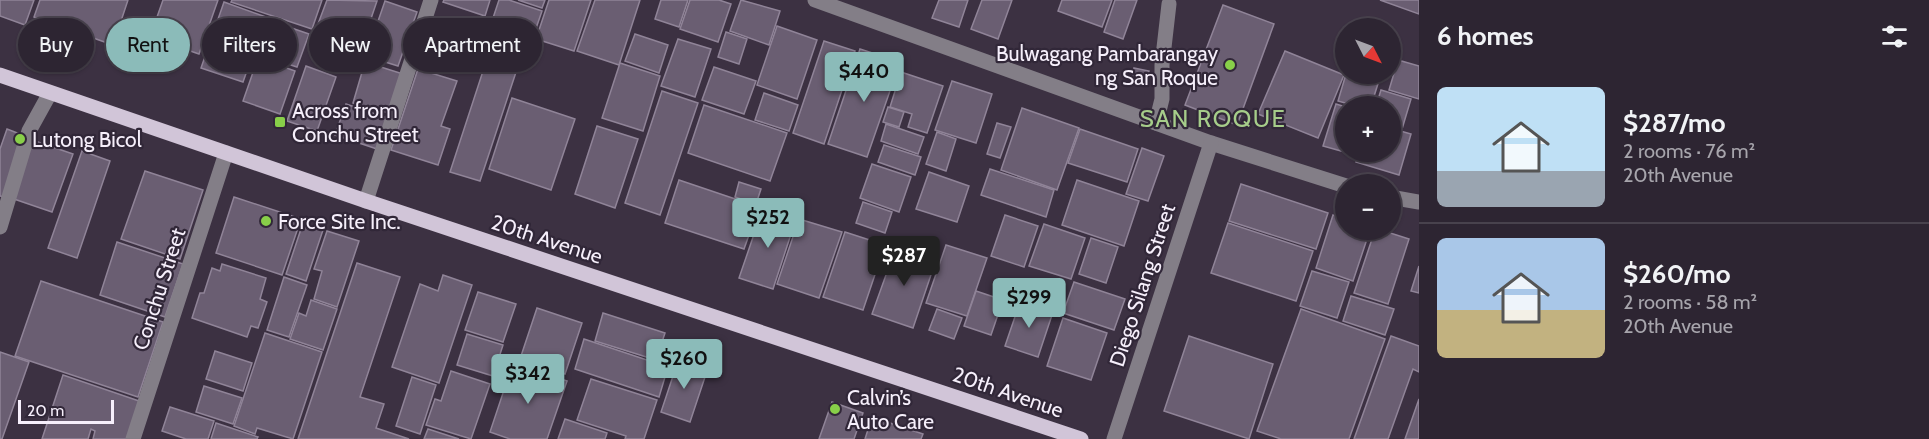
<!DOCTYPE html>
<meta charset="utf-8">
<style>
body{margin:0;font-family:Cabin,sans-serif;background:#39313e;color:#f1f3f6;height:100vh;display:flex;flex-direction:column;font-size:22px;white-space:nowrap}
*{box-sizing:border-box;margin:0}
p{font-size:20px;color:#a7a5ac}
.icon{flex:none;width:33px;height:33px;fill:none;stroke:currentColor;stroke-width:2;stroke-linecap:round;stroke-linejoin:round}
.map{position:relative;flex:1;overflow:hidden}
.sheet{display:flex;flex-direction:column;background:#2d2532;width:510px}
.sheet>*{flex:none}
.hud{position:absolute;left:18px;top:18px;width:570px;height:54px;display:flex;gap:12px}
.needle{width:39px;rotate:132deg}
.controls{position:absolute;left:1335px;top:18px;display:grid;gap:12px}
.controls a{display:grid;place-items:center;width:66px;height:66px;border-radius:50%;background:#2d2532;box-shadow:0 2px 4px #0004,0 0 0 2px #48424d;font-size:30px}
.scale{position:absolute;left:18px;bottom:15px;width:96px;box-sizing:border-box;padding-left:6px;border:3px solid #f6effb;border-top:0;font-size:16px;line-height:21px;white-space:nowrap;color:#f6effb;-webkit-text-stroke:4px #312738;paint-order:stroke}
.price{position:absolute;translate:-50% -51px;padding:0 14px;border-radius:6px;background:#8bbbb9;color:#111;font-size:20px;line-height:39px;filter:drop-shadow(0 2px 3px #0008)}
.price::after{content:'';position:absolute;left:50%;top:36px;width:18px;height:14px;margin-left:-9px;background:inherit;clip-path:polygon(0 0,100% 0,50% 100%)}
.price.current{background:#222;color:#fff}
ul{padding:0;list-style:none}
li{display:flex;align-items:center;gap:18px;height:150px;padding:0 18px}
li+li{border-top:2px solid #48424d}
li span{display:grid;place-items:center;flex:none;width:168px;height:120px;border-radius:9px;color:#555}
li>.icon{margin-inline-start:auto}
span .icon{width:72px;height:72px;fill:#fffc;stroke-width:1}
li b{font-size:26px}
h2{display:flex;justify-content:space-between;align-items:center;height:72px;padding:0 18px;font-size:26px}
.pill{padding:0 21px;border-radius:27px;background:#2d2532;box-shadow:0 2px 4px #0004,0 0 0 2px #48424d;font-size:21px;line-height:54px}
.pill.current{background:#8bbbb9;color:#111}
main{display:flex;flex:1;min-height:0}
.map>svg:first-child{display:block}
.building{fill:#6a5e72;stroke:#908498;stroke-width:1.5}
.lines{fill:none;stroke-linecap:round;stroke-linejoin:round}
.minor{stroke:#837e87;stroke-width:15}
.major{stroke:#d1c5d8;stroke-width:15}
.poi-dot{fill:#88cf49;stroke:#312738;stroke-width:2}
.labels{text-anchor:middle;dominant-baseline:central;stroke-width:4.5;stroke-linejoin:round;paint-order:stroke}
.poi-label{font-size:21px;fill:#f6effb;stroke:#312738;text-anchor:start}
.street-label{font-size:21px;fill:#f6effb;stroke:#312738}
.quarter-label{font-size:24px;letter-spacing:1.5px;fill:#a6cd8a;stroke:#312738}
</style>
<main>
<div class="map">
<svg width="1419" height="439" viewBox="0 0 1419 439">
<rect width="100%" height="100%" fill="#3c3142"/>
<g class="building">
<polygon points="0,0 34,0 25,25 0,16"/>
<polygon points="40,0 128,0 113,45 34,17"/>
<polygon points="163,0 218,0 199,54 150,37"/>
<polygon points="232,0 322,0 312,29 231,2"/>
<polygon points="327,0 377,1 364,39 318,24"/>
<polygon points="444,0 490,0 485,16 443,2"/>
<polygon points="499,0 509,0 542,11 533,37 491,24"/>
<polygon points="518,0 545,0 542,8"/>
<polygon points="549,0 591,0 574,51 536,39"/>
<polygon points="595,0 640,0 619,65 577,51"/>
<polygon points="661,0 688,0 679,27 655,19"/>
<polygon points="690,0 719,0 731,4 718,42 680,29"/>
<polygon points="741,0 780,11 769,45 730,31"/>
<polygon points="939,0 968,0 959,27 932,18"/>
<polygon points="982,0 1012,0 998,39 971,29"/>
<polygon points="1062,0 1112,0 1102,27 1058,11"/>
<polygon points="1115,0 1137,0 1123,39 1104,32"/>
<polygon points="1380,0 1419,0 1419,14"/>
<polygon points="385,1 417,12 398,66 366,56"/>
<polygon points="224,2 266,17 243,82 201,68"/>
<polygon points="1223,5 1274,24 1237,125 1185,105"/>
<polygon points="271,21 309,34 297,67 260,55"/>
<polygon points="777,26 817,40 797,99 757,85"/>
<polygon points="485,32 525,45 480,181 450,172 485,65 474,61"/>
<polygon points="726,32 747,39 739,64 718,57"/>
<polygon points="635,34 668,45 659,73 625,61"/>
<polygon points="678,39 711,49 695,97 661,86"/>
<polygon points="824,41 855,51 824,144 793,133"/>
<polygon points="860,49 900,62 867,157 828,144"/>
<polygon points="1285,51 1344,75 1318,138 1258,114"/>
<polygon points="258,58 295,71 280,114 243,101"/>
<polygon points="1398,60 1419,66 1419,99 1389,90"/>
<polygon points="365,62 403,74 392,114 353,103"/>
<polygon points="620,63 660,76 643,131 602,118"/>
<polygon points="306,66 336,77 317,131 287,121"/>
<polygon points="714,67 756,81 744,114 702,100"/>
<polygon points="1134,68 1149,71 1145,86 1131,82"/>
<polygon points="418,69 457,81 441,126 450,129 438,165 391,150"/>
<polygon points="901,72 943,86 927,133 908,127 912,114 890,107"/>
<polygon points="1346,74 1381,74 1371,106 1356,106 1338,101"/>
<polygon points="952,81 992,94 976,143 935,130"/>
<polygon points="1381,90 1411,99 1402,129 1390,126 1390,106 1376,106"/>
<polygon points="662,91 698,103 660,215 625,203"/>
<polygon points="764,93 798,105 789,131 755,120"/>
<polygon points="512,98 575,119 551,190 489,169"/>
<polygon points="346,104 387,118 377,149 335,135"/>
<polygon points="1336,104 1346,107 1346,152 1353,152 1352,154 1323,146"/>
<polygon points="704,105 787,133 770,181 688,153"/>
<polygon points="888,107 904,112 899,127 883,122"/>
<polygon points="1022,108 1079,128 1057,190 1001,170"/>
<polygon points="997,123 1011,127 1000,158 987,154"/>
<polygon points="886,124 924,137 918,154 881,141"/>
<polygon points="597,126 638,139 615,208 575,194"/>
<polygon points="1390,128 1411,134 1399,175 1356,162 1359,152 1390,152"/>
<polygon points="7,129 25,136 4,197 0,196 0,149"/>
<polygon points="1080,129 1138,149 1127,182 1068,163"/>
<polygon points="937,132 956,139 946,171 926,164"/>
<polygon points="32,140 73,154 52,212 11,198"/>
<polygon points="884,145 921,157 915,175 878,162"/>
<polygon points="1142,148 1164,156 1148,201 1126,194"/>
<polygon points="82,151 110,161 77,258 48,248"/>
<polygon points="872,164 911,177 899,212 860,198"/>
<polygon points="990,169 1054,190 1046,217 981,195"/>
<polygon points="145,171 203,190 180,259 121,239"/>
<polygon points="929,172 969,186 957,222 916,209"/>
<polygon points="679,180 759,207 744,249 665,223"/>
<polygon points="1077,180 1139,201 1124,246 1062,225"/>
<polygon points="739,182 761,189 756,204 735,197"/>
<polygon points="1241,184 1328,213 1316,249 1229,221"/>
<polygon points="234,197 301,219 282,275 216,253"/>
<polygon points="863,202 892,212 885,233 856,223"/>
<polygon points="763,208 796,219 773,289 739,278"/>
<polygon points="1005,215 1038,226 1024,267 991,256"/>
<polygon points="1333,215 1346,219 1346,230 1370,230 1353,281 1316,268"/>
<polygon points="799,219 842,232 819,298 777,284"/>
<polygon points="303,223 323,230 306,281 286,274"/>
<polygon points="1228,223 1313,251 1296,301 1211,273"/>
<polygon points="1044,224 1085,238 1071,279 1029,266"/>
<polygon points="1375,230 1381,230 1409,239 1388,304 1354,293"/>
<polygon points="327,231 359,241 337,307 314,299 322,271 314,269"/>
<polygon points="845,232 885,245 863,310 823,297"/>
<polygon points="1091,238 1118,247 1106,283 1079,274"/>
<polygon points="117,242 183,264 165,317 100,295"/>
<polygon points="946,245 987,258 967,316 926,303"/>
<polygon points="896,247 936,260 913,328 872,314"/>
<polygon points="357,263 400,277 360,397 384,404 376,428 409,439 298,439"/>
<polygon points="222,264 266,278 260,299 267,302 258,328 251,326 247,337 192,318 200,293 204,293 212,268 220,271"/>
<polygon points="1419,266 1419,293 1411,291"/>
<polygon points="1312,271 1349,282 1337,318 1300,306"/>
<polygon points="443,275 472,285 439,383 392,367 420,284 438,291"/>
<polygon points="284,277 307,285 289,337 267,330"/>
<polygon points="41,281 163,322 138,397 15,356"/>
<polygon points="1074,282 1125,299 1114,330 1063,313"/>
<polygon points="976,291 1003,300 991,335 964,326"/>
<polygon points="478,292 516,304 503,342 465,330"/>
<polygon points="1351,296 1394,309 1385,335 1343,321"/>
<polygon points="311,300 337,309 323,350 290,339 299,313 306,316"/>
<polygon points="1020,302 1053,312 1038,357 1005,346"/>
<polygon points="537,308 582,323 565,374 520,359"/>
<polygon points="937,309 962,318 954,339 929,330"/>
<polygon points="1301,309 1385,339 1349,439 1281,439 1257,431"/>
<polygon points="603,313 665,333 656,360 595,341"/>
<polygon points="1063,318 1107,333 1091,380 1047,366"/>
<polygon points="265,333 322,352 293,439 257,428 255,434 234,426"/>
<polygon points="467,334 503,345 493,376 457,365"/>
<polygon points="1189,336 1273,364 1249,439 1164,411"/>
<polygon points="1391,336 1419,346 1419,372 1413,369 1388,439 1354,439"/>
<polygon points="584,339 668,367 659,397 575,369"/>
<polygon points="215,351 252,363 243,391 206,379"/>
<polygon points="0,352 29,362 2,439 0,439"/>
<polygon points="679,358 708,368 690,422 661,412"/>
<polygon points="513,363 567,381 547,439 510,439 490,432"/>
<polygon points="451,371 490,384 471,439 426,425 435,399 441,401"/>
<polygon points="63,375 142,402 129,439 93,439 95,431 91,429 88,439 42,439"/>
<polygon points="412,377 436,385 420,434 396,426"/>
<polygon points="591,379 657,400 644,439 625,439 626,436 577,420"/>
<polygon points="204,386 242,398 233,424 196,412"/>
<polygon points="1419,399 1419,439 1405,439"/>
<polygon points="832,402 863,413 854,439 819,439"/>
<polygon points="170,407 214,421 208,439 186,439 162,431"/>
<polygon points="872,417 923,434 921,439 865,439"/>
<polygon points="565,419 607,433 605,439 558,439"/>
<polygon points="216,423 258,437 257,439 211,439"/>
<polygon points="428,429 459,439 424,439"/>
</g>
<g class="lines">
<g class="minor">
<polyline points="815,0 1211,143 1346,186"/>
<polyline points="1156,123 1162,99 1162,65 1169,4"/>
<polyline points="1390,197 1419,202"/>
<polyline points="366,201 431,0"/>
<polyline points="0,227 29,131 50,93"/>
<polyline points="133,439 226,153"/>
<polyline points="1114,439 1211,143"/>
</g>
<polyline class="major" points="0,75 366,201 1081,439"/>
</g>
<g class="poi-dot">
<circle cx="1230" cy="65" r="6"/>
<rect x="274" y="116" width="12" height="12" rx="3"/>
<circle cx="20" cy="139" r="6"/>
<circle cx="266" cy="221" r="6"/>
<circle cx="835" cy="409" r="6"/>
</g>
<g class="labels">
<g class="poi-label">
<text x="1218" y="53" text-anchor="end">Bulwagang Pambarangay<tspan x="1218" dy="24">ng San Roque</tspan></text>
<text x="292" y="110">Across from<tspan x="292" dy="24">Conchu Street</tspan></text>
<text x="32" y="139">Lutong Bicol</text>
<text x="278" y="221">Force Site Inc.</text>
<text x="847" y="397">Calvin’s<tspan x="847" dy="24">Auto Care</tspan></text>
</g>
<g class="street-label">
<text transform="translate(547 239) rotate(18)">20th Avenue</text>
<text transform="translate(1142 285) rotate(-72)">Diego Silang Street</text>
<text transform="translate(159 289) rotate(-72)">Conchu Street</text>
<text transform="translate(1008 392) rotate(19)">20th Avenue</text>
</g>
<g class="quarter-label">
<text x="1213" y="118">SAN ROQUE</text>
</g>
</g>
</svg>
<div class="controls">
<a><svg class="needle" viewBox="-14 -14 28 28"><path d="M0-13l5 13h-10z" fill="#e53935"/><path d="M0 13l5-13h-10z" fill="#a7a5ac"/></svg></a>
<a>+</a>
<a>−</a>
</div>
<div class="scale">20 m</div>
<b class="price" style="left:864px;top:103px">$440</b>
<b class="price" style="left:768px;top:249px">$252</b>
<b class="price current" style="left:904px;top:287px">$287</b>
<b class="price" style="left:1029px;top:329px">$299</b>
<b class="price" style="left:684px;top:390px">$260</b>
<b class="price" style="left:528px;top:405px">$342</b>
<div class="hud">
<a class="pill">Buy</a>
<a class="pill current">Rent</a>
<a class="pill">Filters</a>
<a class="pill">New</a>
<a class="pill">Apartment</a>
</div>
</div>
<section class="sheet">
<h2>6 homes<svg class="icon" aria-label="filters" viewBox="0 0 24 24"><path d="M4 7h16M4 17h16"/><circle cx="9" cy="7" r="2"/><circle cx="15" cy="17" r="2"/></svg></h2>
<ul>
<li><span style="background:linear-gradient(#bfe0f5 70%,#9aa5b1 0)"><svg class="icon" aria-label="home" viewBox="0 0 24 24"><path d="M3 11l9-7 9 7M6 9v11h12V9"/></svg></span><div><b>$287/mo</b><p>2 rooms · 76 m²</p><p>20th Avenue</p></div></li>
<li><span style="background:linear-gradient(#a9c7e8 60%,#c2b280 0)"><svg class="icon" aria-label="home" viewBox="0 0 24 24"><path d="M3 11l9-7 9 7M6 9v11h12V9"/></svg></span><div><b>$260/mo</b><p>2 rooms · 58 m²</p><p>20th Avenue</p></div></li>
</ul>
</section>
</main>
